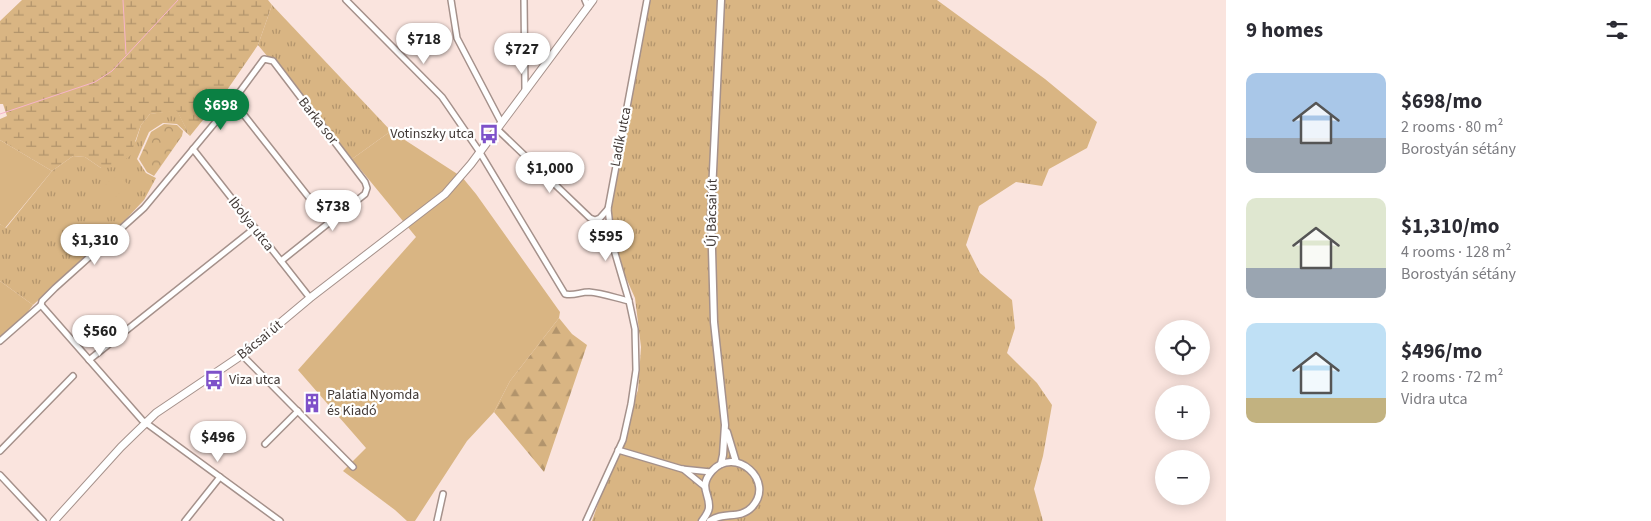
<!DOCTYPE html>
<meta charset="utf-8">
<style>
body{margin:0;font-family:"Source Sans 3",sans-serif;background:#f2f2f3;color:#2b2b33;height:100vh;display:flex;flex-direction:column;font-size:19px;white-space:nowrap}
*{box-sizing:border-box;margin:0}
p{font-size:16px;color:#7c7c81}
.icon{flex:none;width:28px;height:28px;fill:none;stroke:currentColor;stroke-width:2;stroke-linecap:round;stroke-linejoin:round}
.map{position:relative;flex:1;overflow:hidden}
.side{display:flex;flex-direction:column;background:#fff;width:425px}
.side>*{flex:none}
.fabs{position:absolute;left:1155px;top:320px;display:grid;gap:10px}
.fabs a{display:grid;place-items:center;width:55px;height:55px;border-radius:50%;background:#fff;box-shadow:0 2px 12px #0003;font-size:25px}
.price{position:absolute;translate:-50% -42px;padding:0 11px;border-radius:18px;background:#fff;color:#222;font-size:16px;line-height:32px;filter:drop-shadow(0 1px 2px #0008)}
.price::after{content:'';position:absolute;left:50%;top:30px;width:15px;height:11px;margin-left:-8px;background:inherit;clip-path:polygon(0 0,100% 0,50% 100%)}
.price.active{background:#0b8043;color:#fff}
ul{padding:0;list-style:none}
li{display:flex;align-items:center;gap:15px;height:125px;padding:0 20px}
li span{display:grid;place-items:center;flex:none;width:140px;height:100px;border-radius:10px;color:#555}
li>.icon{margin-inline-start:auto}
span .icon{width:60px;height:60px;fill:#fffc;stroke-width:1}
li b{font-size:21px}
h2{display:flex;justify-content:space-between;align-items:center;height:60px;padding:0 20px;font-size:21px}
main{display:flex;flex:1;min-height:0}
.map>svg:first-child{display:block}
.grass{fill:url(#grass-tufts)}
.forest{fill:url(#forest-firs)}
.wetland{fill:url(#wetland-marsh)}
.park{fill:url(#park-crowns)}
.garden{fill:#d9b583}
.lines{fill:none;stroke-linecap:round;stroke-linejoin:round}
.stream{stroke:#f7b4cb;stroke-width:1}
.minor-casing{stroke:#a5918b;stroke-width:8}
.tertiary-casing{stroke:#a5918b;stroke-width:9}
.secondary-casing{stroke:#a5918b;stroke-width:9}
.minor{stroke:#fff;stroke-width:5}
.tertiary{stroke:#fff;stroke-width:6}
.secondary{stroke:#fff;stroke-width:7}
.labels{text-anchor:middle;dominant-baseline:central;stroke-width:4.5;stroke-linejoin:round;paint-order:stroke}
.street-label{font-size:14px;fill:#413936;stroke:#fff}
.poi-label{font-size:14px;fill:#413936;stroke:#fff;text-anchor:start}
</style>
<main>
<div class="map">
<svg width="1226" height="521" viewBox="0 0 1226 521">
<defs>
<pattern id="grass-tufts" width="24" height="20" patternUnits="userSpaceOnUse" patternTransform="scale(1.25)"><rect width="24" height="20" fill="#d9b583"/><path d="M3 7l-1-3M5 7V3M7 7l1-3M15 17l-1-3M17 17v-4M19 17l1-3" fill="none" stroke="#b2946c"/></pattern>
<pattern id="forest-firs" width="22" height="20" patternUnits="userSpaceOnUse" patternTransform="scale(1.25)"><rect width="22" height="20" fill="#d9b583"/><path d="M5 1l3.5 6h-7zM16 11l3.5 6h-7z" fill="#b2946c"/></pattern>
<pattern id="wetland-marsh" width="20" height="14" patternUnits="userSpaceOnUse" patternTransform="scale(1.25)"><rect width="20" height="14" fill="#d9b583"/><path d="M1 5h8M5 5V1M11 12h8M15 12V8" fill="none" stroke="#b2946c"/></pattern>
<pattern id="park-crowns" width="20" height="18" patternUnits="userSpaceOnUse" patternTransform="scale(1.25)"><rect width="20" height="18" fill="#d9b583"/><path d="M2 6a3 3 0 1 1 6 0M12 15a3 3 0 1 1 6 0" fill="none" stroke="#b2946c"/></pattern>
</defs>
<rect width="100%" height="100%" fill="#fae4de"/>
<g class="grass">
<polygon points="648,0 937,0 1045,79 1097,122 1087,148 1049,169 1042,186 1016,182 979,206 966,245 980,273 1012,300 1015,328 1007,353 1037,383 1052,405 1043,456 1034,489 1043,521 592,521 638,390 641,347 635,298 615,253 608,209 612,170 633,58"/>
<polygon points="272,5 391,131 352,159 258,45"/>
<polygon points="177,110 190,136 177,124 163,123 149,132 137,159 146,173 156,178 144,200 115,231 33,305 0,281 0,224 6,228 52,171 73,156 85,157 101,168 136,141 141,125 150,114"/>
</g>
<polygon class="forest" points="559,318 572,334 587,345 544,472 494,412 510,381"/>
<polygon class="wetland" points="22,0 268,0 272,5 258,45 225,93 190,136 177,111 150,114 141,125 130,156 115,167 101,168 85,157 73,156 52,171 0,140 0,119 7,116 3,104 0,104 0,21"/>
<polygon class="park" points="164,124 177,125 183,131 182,136 154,176 147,172 139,159 151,132"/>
<g class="garden">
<polygon points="391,131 462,177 476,194 560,312 559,318 510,381 494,412 467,441 415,521 407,521 395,510 343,471 366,448 298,370 416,237 352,159"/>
<polygon points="0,140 52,171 5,228 0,224"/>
<polygon points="119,174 129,186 106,204 96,192"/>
<polygon points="0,281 33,305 27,313 0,337"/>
</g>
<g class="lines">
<g class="stream">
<polyline points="123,0 126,54"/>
<polyline points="0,114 95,82 112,71 178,0"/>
</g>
<defs>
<g id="minor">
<path d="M346,0L442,97L479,151L565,294C574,296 580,292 589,292C602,293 616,298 629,301"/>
<polyline points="451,0 457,38 501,122"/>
<polyline points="524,0 525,89"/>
<polyline points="585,0 588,7"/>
<polyline points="233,101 329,223"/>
<polyline points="496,128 590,218 595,220 600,218 608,209"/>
<polyline points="193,149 310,298"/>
<polyline points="41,305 142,420 280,521"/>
<polyline points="0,341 41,305 42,301 55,288 144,208 233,101 264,59 273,61 365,182 367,188 365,194 281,261"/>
<polyline points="242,355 353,467"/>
<polyline points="89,360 255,228"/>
<polyline points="265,444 298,411"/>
<polyline points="618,450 682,469 711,472"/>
<polyline points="0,451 73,376"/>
<polyline points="683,469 705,487"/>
<polyline points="0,475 43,521"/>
<polyline points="185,521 220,477"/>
<polyline points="437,521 443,494"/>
<polyline points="586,521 623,440 631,404 636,370 635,329 629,301 612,243 608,209 647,0"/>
</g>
<g id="tertiary">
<polyline points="721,0 711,214 714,322 725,425 723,455 721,464"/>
<polyline points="727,432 736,462"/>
<path d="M702,521C705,517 709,512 709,507C710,494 698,487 712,471C735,445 776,481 752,507C740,520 723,511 710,521"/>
</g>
<polyline id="secondary" points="54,521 121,447 156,413 242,355 310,298 445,194 471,164 593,0"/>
</defs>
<use href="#minor" class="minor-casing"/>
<use href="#tertiary" class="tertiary-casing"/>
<use href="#secondary" class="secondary-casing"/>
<use href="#minor" class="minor"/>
<use href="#tertiary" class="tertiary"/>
<use href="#secondary" class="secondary"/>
</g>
<defs>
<symbol id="bus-bare" viewBox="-9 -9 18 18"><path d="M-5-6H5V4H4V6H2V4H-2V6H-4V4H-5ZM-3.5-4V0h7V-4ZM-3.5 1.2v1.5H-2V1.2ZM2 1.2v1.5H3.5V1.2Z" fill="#7e51c9" stroke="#fff" stroke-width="2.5" paint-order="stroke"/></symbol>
<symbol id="building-bare" viewBox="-9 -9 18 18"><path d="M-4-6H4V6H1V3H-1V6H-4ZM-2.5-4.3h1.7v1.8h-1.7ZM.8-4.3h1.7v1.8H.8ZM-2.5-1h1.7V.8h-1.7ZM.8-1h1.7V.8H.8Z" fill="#7e51c9" stroke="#fff" stroke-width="2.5" paint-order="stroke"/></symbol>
</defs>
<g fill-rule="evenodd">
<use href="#bus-bare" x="475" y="120" width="28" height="28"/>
<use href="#bus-bare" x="200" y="366" width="28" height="28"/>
<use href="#building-bare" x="298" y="389" width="28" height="28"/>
</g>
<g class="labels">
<g class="street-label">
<text transform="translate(318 121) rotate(52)">Barka sor</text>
<text transform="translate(621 137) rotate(-79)">Ladik utca</text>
<text transform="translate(712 213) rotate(-89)">Új Bácsai út</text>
<text transform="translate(251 224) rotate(52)">Ibolya utca</text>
<text transform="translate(260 340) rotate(-39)">Bácsai út</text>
</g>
<g class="poi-label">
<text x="474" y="134" text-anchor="end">Votinszky utca</text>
<text x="229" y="380">Viza utca</text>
<text x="327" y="395">Palatia Nyomda<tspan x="327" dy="16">és Kiadó</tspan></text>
</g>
</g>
</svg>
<div class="fabs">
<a><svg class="icon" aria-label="locate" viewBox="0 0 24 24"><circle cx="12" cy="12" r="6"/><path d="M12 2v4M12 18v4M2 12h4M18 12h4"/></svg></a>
<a>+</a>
<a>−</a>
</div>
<b class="price" style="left:424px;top:65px">$718</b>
<b class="price" style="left:522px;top:75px">$727</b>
<b class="price active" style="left:221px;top:131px">$698</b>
<b class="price" style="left:550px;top:194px">$1,000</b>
<b class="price" style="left:333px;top:232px">$738</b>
<b class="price" style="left:606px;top:262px">$595</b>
<b class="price" style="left:95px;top:266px">$1,310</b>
<b class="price" style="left:100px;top:357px">$560</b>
<b class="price" style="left:218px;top:463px">$496</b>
</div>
<section class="side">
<h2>9 homes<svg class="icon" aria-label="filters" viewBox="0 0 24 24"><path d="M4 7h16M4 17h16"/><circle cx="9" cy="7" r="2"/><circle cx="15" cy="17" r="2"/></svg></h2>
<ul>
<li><span style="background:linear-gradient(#a9c7e8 65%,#9aa5b1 0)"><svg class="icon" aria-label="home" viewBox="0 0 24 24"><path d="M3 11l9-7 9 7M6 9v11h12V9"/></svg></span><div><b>$698/mo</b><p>2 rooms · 80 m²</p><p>Borostyán sétány</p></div></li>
<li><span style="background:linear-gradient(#dfe7d0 70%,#9aa5b1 0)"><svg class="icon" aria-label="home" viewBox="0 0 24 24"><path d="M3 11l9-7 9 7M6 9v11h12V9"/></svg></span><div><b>$1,310/mo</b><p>4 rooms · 128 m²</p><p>Borostyán sétány</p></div></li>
<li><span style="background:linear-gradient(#bfe0f5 75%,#c2b280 0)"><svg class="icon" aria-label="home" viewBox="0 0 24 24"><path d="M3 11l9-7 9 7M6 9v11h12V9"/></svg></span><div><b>$496/mo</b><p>2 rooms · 72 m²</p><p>Vidra utca</p></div></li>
</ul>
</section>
</main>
